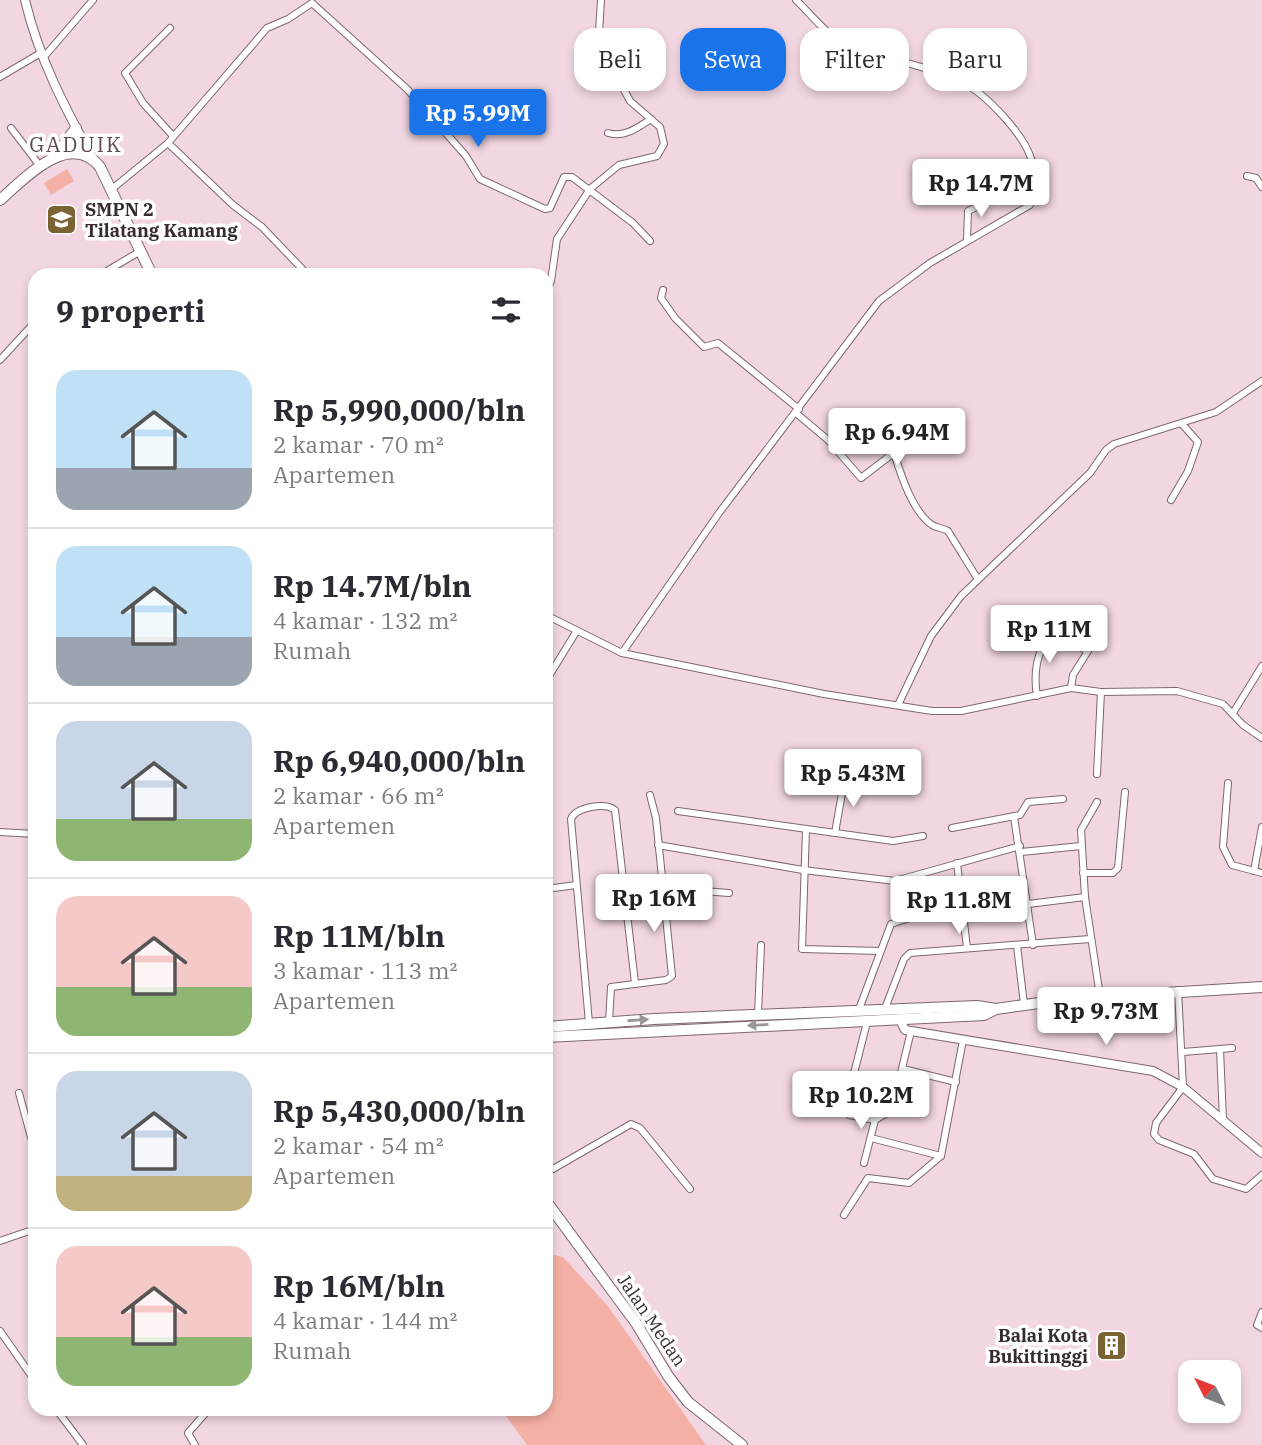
<!DOCTYPE html>
<html lang="id">
<meta charset="utf-8">
<style>
body{margin:0;font-family:"IBM Plex Serif",serif;background:#f2f2f3;color:#2b2b33;height:100vh;display:flex;flex-direction:column;font-size:26px;white-space:nowrap}
*{box-sizing:border-box;margin:0}
p{font-size:23px;color:#7c7c81}
.icon{flex:none;width:38px;height:38px;fill:none;stroke:currentColor;stroke-width:2;stroke-linecap:round;stroke-linejoin:round}
.map{position:relative;flex:1;overflow:hidden}
.drawer{position:absolute;left:28px;top:268px;width:525px;height:1148px;display:flex;flex-direction:column;background:#fff;border-radius:21px;box-shadow:0 4px 10px #0003}
.drawer>*{flex:none}
.guide{position:absolute;left:574px;top:28px;width:583px;height:63px;display:flex;gap:14px}
.needle{width:46px;rotate:312deg}
.buttons{position:absolute;left:1178px;top:1360px;display:grid;gap:14px}
.buttons a{display:grid;place-items:center;width:63px;height:63px;border-radius:14px;background:#fff;box-shadow:0 4px 10px #0003;font-size:35px}
.price{position:absolute;translate:-50% -60px;padding:0 16px;border-radius:7px;background:#fff;color:#222;font-size:23px;line-height:46px;filter:drop-shadow(0 2px 4px #0008)}
.price::after{content:'';position:absolute;left:50%;top:42px;width:21px;height:16px;margin-left:-10px;background:inherit;clip-path:polygon(0 0,100% 0,50% 100%)}
.price.selected{background:#1a73e8;color:#fff}
ul{padding:0;list-style:none}
li{display:flex;align-items:center;gap:21px;height:175px;padding:0 28px}
li+li{border-top:2px solid #e1e1e2}
li span{display:grid;place-items:center;flex:none;width:196px;height:140px;border-radius:21px;color:#555}
li>.icon{margin-inline-start:auto}
span .icon{width:84px;height:84px;fill:#fffc;stroke-width:1}
li b{font-size:30px}
h2{display:flex;justify-content:space-between;align-items:center;height:84px;padding:0 28px;font-size:30px}
.chip{padding:0 24px;border-radius:21px;background:#fff;box-shadow:0 4px 10px #0003;font-size:24px;line-height:63px}
.chip.selected{background:#1a73e8;color:#fff}
.map>svg:first-child{display:block}
.green{fill:#f5b0a5}
.lines{fill:none;stroke-linecap:round;stroke-linejoin:round}
.minor-casing{stroke:#7d6670;stroke-width:8}
.tertiary-casing{stroke:#7d6670;stroke-width:10}
.primary-casing{stroke:#7d6670;stroke-width:12}
.trunk-casing{stroke:#7d6670;stroke-width:12}
.minor{stroke:#fff;stroke-width:6}
.tertiary{stroke:#fff;stroke-width:8}
.primary{stroke:#fff;stroke-width:10}
.trunk{stroke:#fff;stroke-width:10}
.oneway{fill:#9b9698}
.labels{text-anchor:middle;dominant-baseline:central;stroke-width:7;stroke-linejoin:round;paint-order:stroke}
.poi-label{font-size:18px;font-weight:bold;fill:#372d31;stroke:#fff;text-anchor:start}
.street-label{font-size:18px;fill:#372d31;stroke:#fff}
.quarter-label{font-size:21px;letter-spacing:2px;fill:#5d4851;stroke:#fff}
</style>
<div class="map">
<svg width="1262" height="1445" viewBox="0 0 1262 1445">
<rect width="100%" height="100%" fill="#f2d7e2"/>
<g class="green">
<polygon points="67,169 74,181 51,195 44,183"/>
<polygon points="546,1253 563,1257 607,1305 706,1445 527,1445 501,1409 546,1409"/>
</g>
<g class="lines">
<defs>
<g id="minor">
<polyline points="170,28 125,73 143,103 173,136"/>
<polyline points="43,58 93,0"/>
<polyline points="0,77 39,54"/>
<polyline points="11,128 40,166"/>
<path d="M608,133C624,138 637,128 651,119"/>
<polyline points="168,143 233,205 262,227 308,275"/>
<polyline points="1247,176 1256,178 1262,187"/>
<polyline points="112,189 168,143 267,28 288,19 312,3 407,89 466,156 480,179 545,209 550,208 564,177 572,177 633,223 650,241"/>
<polyline points="967,240 968,211 995,198"/>
<polyline points="100,275 139,252"/>
<polyline points="663,290 661,298 675,318 704,347 718,343 799,409"/>
<polyline points="546,292 551,281 557,239 590,189 619,165 657,156 664,144 660,127 630,101 613,69 599,32 601,0"/>
<polyline points="0,360 35,322"/>
<polyline points="796,413 828,440 861,478 917,435"/>
<path d="M894,453C901,475 912,511 932,525C937,528 943,528 948,531L977,578"/>
<polyline points="1171,500 1188,471 1198,442 1182,424"/>
<polyline points="546,615 622,653 824,694 932,711 961,711 1071,688 1101,692 1177,691 1223,704 1243,725 1262,738"/>
<path d="M622,653L719,513L879,301L930,263L1030,205C1033,191 1035,177 1032,162C1026,136 986,94 962,82C925,64 882,60 844,43C825,34 811,14 796,0"/>
<polyline points="546,681 576,632"/>
<path d="M1037,696C1033,671 1037,654 1050,632L1088,651L1073,675L1071,688"/>
<polyline points="898,705 931,636 961,596 1090,473 1106,450 1114,444 1216,412 1262,381"/>
<polyline points="1233,713 1262,666"/>
<polyline points="1097,774 1101,692"/>
<polyline points="1228,783 1223,847 1232,865 1262,873"/>
<polyline points="1097,802 1081,830 1085,897 1100,996"/>
<polyline points="678,811 893,841 923,836"/>
<polyline points="1014,817 1033,945"/>
<polyline points="952,828 1020,815 1028,802 1063,799"/>
<polyline points="806,830 802,949 880,951"/>
<polyline points="0,832 35,834"/>
<polyline points="835,833 844,782"/>
<polyline points="658,845 803,870 895,881 1020,846"/>
<polyline points="1021,852 1081,846"/>
<polyline points="957,863 967,948"/>
<polyline points="1254,871 1262,827"/>
<polyline points="1083,873 1113,873 1118,868 1125,792"/>
<polyline points="663,888 729,893"/>
<polyline points="546,889 576,885"/>
<polyline points="1028,904 1085,897"/>
<polyline points="1017,946 1024,1004"/>
<polyline points="1178,990 1183,1087 1156,1123 1154,1134 1159,1140 1194,1154 1213,1179 1246,1189 1262,1175"/>
<polyline points="884,1011 904,959 910,953 1090,939"/>
<polyline points="858,1012 891,924 961,901"/>
<polyline points="758,1014 761,945"/>
<polyline points="609,1022 611,987 666,980 672,976 656,818 650,795"/>
<polyline points="867,1022 845,1109 849,1115 875,1120 892,1110 911,1031"/>
<path d="M589,1023L571,819C576,807 605,802 615,810L635,983"/>
<polyline points="1220,1049 1223,1120"/>
<polyline points="1183,1052 1232,1048"/>
<polyline points="903,1069 956,1082"/>
<polyline points="19,1093 35,1152"/>
<polyline points="871,1138 941,1156"/>
<polyline points="864,1163 875,1120"/>
<polyline points="546,1173 631,1124 640,1128 690,1189"/>
<polyline points="844,1215 868,1178 909,1183 941,1156 963,1040"/>
<polyline points="35,1229 35,1211"/>
<polyline points="0,1241 35,1229"/>
<polyline points="1262,1312 1257,1325 1262,1328"/>
<polyline points="0,1331 35,1381"/>
<polyline points="56,1409 83,1445"/>
<polyline points="195,1445 188,1433 209,1409"/>
</g>
<g id="tertiary">
<path d="M25,0C39,59 65,108 94,161"/>
<polyline points="900,1020 905,1030 1153,1071 1183,1087 1262,1153"/>
</g>
<polyline id="primary" points="546,1201 636,1323 668,1376 688,1402 742,1445"/>
<g id="trunk">
<polyline points="55,156 76,128"/>
<path d="M0,200C24,179 70,129 100,167L152,275"/>
<polyline points="546,1027 654,1019 977,1006 996,1009"/>
<polyline points="546,1037 984,1015 996,1009 1067,999 1262,987"/>
</g>
</defs>
<use href="#minor" class="minor-casing"/>
<use href="#tertiary" class="tertiary-casing"/>
<use href="#primary" class="primary-casing"/>
<use href="#trunk" class="trunk-casing"/>
<use href="#minor" class="minor"/>
<use href="#tertiary" class="tertiary"/>
<use href="#primary" class="primary"/>
<use href="#trunk" class="trunk"/>
</g>
<defs><path id="oneway-solid" d="M-6-.8H1V-3.2L6.5 0L1 3.2V.8H-6Z" transform="scale(1.75)"/></defs>
<g class="oneway">
<use href="#oneway-solid" transform="translate(638 1020) rotate(-4)"/>
<use href="#oneway-solid" transform="translate(758 1025) rotate(177)"/>
</g>
<defs>
<symbol id="school-square" viewBox="-11 -11 22 22"><rect x="-9" y="-9" width="18" height="18" rx="4" fill="#7a6434" stroke="#fff"/><path d="M0-5L7-2L0 1L-7-2ZM-4 1L0 2.5L4 1V4Q0 6-4 4Z" fill="#fff"/></symbol>
<symbol id="building-square" viewBox="-11 -11 22 22"><rect x="-9" y="-9" width="18" height="18" rx="4" fill="#7a6434" stroke="#fff"/><path d="M-4-6H4V6H1V3H-1V6H-4ZM-2.5-4.3h1.7v1.8h-1.7ZM.8-4.3h1.7v1.8H.8ZM-2.5-1h1.7V.8h-1.7ZM.8-1h1.7V.8H.8Z" fill="#fff"/></symbol>
</defs>
<g fill-rule="evenodd">
<use href="#school-square" x="44" y="202" width="35" height="35"/>
<use href="#building-square" x="1094" y="1328" width="35" height="35"/>
</g>
<g class="labels">
<g class="poi-label">
<text x="85" y="209">SMPN 2<tspan x="85" dy="21">Tilatang Kamang</tspan></text>
<text x="1088" y="1335" text-anchor="end">Balai Kota<tspan x="1088" dy="21">Bukittinggi</tspan></text>
</g>
<g class="street-label">
<text transform="translate(652 1320) rotate(56)">Jalan Medan</text>
</g>
<g class="quarter-label">
<text x="76" y="144">GADUIK</text>
</g>
</g>
</svg>
<div class="buttons">
<a><svg class="needle" viewBox="-14 -14 28 28"><path d="M0-13l5 13h-10z" fill="#e53935"/><path d="M0 13l5-13h-10z" fill="#7c7c81"/></svg></a>
</div>
<b class="price selected" style="left:478px;top:149px">Rp 5.99M</b>
<b class="price" style="left:981px;top:219px">Rp 14.7M</b>
<b class="price" style="left:897px;top:468px">Rp 6.94M</b>
<b class="price" style="left:1049px;top:665px">Rp 11M</b>
<b class="price" style="left:853px;top:809px">Rp 5.43M</b>
<b class="price" style="left:654px;top:934px">Rp 16M</b>
<b class="price" style="left:959px;top:936px">Rp 11.8M</b>
<b class="price" style="left:1106px;top:1047px">Rp 9.73M</b>
<b class="price" style="left:861px;top:1131px">Rp 10.2M</b>
<div class="guide">
<a class="chip">Beli</a>
<a class="chip selected">Sewa</a>
<a class="chip">Filter</a>
<a class="chip">Baru</a>
</div>
<section class="drawer">
<h2>9 properti<svg class="icon" aria-label="filters" viewBox="0 0 24 24"><path d="M4 7h16M4 17h16"/><circle cx="9" cy="7" r="2"/><circle cx="15" cy="17" r="2"/></svg></h2>
<ul>
<li><span style="background:linear-gradient(#bfe0f5 70%,#9aa5b1 0)"><svg class="icon" aria-label="home" viewBox="0 0 24 24"><path d="M3 11l9-7 9 7M6 9v11h12V9"/></svg></span><div><b>Rp 5,990,000/bln</b><p>2 kamar · 70 m²</p><p>Apartemen</p></div></li>
<li><span style="background:linear-gradient(#bfe0f5 65%,#9aa5b1 0)"><svg class="icon" aria-label="home" viewBox="0 0 24 24"><path d="M3 11l9-7 9 7M6 9v11h12V9"/></svg></span><div><b>Rp 14.7M/bln</b><p>4 kamar · 132 m²</p><p>Rumah</p></div></li>
<li><span style="background:linear-gradient(#c9d6e8 70%,#8fb573 0)"><svg class="icon" aria-label="home" viewBox="0 0 24 24"><path d="M3 11l9-7 9 7M6 9v11h12V9"/></svg></span><div><b>Rp 6,940,000/bln</b><p>2 kamar · 66 m²</p><p>Apartemen</p></div></li>
<li><span style="background:linear-gradient(#f6c9c9 65%,#8fb573 0)"><svg class="icon" aria-label="home" viewBox="0 0 24 24"><path d="M3 11l9-7 9 7M6 9v11h12V9"/></svg></span><div><b>Rp 11M/bln</b><p>3 kamar · 113 m²</p><p>Apartemen</p></div></li>
<li><span style="background:linear-gradient(#c9d6e8 75%,#c2b280 0)"><svg class="icon" aria-label="home" viewBox="0 0 24 24"><path d="M3 11l9-7 9 7M6 9v11h12V9"/></svg></span><div><b>Rp 5,430,000/bln</b><p>2 kamar · 54 m²</p><p>Apartemen</p></div></li>
<li><span style="background:linear-gradient(#f6c9c9 65%,#8fb573 0)"><svg class="icon" aria-label="home" viewBox="0 0 24 24"><path d="M3 11l9-7 9 7M6 9v11h12V9"/></svg></span><div><b>Rp 16M/bln</b><p>4 kamar · 144 m²</p><p>Rumah</p></div></li>
</ul>
</section>
</div>
